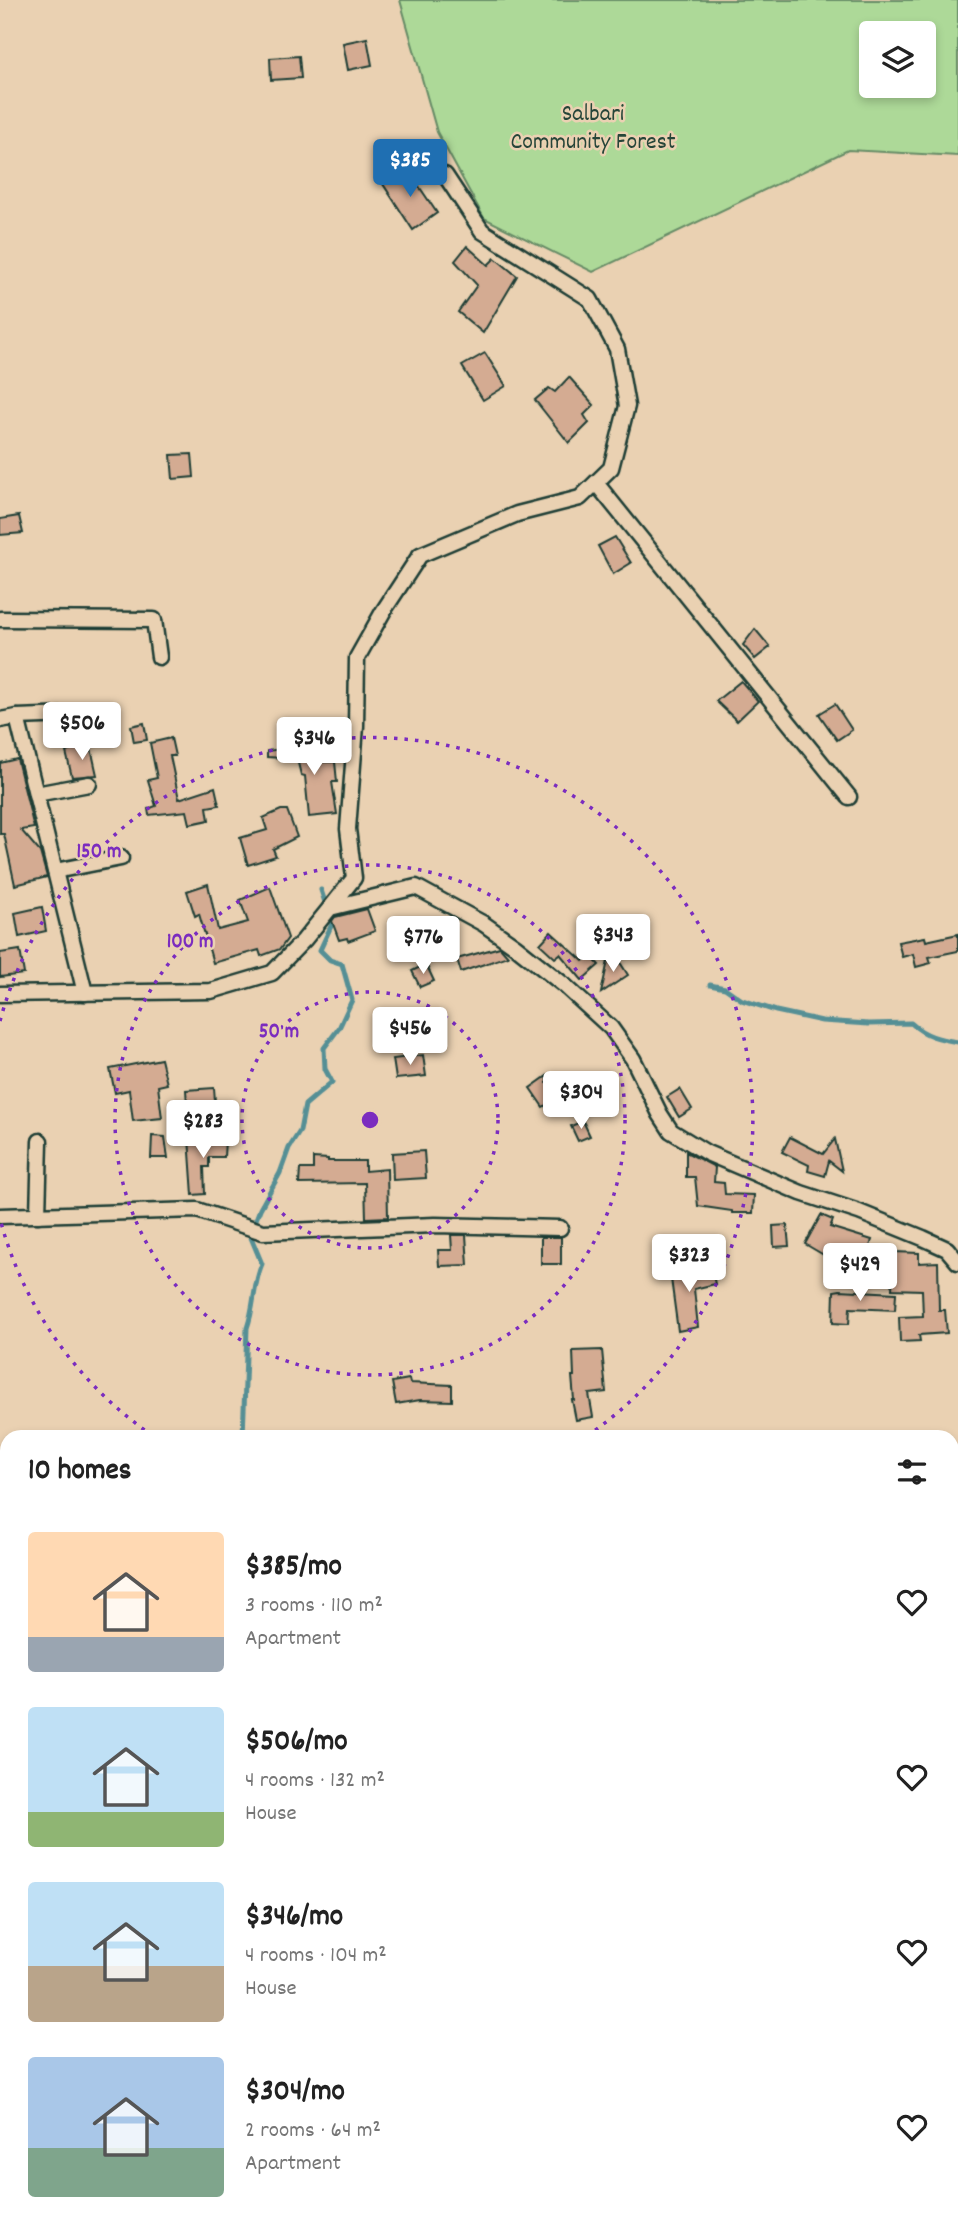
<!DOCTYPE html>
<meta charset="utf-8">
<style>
body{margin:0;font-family:Dekko,sans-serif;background:#f2f2f2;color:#222;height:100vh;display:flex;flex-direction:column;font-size:26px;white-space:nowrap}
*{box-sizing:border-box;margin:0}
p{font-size:23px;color:#767676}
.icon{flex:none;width:38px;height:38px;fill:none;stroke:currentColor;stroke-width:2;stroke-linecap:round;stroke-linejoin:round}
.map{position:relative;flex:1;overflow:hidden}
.panel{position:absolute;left:0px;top:1430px;width:959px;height:800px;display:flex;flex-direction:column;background:#fff;border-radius:21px 21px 0 0;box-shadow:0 4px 10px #0003}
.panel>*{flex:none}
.controls{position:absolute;left:859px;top:21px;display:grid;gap:14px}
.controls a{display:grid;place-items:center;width:77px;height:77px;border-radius:7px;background:#fff;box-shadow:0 4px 10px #0003;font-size:35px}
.price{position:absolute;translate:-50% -60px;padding:0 16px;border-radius:7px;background:#fff;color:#222;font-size:23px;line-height:46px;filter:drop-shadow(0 2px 4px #0008)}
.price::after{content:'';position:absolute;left:50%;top:42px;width:21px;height:16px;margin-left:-10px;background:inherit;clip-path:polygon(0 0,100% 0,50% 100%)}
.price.active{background:#1f6fb2;color:#fff}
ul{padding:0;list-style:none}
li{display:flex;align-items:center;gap:21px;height:175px;padding:0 28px}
li span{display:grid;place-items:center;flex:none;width:196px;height:140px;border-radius:7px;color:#555}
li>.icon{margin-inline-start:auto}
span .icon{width:84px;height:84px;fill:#fffc;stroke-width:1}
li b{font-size:30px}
h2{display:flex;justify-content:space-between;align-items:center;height:84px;padding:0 28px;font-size:30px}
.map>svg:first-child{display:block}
.green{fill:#add998;stroke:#668b66;stroke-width:2;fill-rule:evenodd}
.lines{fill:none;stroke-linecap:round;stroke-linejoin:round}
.stream{stroke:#548f95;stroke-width:5}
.building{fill:#d4ab92;stroke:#1f3d34;stroke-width:2}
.street-casing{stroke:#1f3d34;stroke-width:19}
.street{stroke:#ead1b2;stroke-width:14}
.ring{fill:none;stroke:#7b2cbf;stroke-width:3.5;stroke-dasharray:3.5 7}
.labels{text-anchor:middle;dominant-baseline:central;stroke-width:5;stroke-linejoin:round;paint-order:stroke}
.park-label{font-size:24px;fill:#264539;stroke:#ead1b2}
.centre{fill:#7b2cbf;stroke:#ead1b2;stroke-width:3.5}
.ring-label{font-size:21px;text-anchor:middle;font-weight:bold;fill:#7b2cbf;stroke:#ead1b2;stroke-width:5;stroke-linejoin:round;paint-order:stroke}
</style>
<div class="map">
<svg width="958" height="2228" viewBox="0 0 958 2228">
<rect width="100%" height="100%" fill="#ead1b2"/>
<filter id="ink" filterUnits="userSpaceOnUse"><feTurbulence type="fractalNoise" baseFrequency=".0143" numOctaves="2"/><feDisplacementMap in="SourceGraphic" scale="14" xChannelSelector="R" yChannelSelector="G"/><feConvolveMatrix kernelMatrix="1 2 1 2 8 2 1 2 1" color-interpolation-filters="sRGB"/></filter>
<g filter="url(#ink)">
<g class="green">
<path d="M400,0H958V156L848,150L593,272L484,218L437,132ZM872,33H924V86H872Z"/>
<polygon points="958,1747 958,1791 952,1776 952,1749"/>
<polygon points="958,1910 958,2203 952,2202 952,1915"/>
</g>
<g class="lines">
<g class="stream">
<path d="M710,985L725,988L742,1000L776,1011L822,1021L869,1024L911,1023C925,1036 939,1039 958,1042"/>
<path d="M243,1437L247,1328C255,1306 253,1284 262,1264L250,1235L260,1209L280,1173L289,1148L300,1131L305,1105L332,1082L325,1069L324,1048L339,1028L352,1000L342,964L330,960L320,950L332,924L321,890"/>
<polyline points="952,2211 958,2211"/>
<polyline points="250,2222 250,2228"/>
<polyline points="623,2228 641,2222"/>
</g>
</g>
<g class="building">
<polygon points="367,38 372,65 348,70 343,43"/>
<polygon points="299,56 301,78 271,80 270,58"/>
<polygon points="408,170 437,213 413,230 383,184"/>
<polygon points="467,246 488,265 495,258 517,276 483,333 458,312 477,285 455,261"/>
<polygon points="485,353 506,386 483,400 462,366"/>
<polygon points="569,377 594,405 584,415 589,423 569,443 535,400 549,388 555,392"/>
<polygon points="192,454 194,477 173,479 171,455"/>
<polygon points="19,516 23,533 0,535 0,519"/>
<polygon points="615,537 631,563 613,574 598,546"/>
<polygon points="755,629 770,647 755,659 743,645"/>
<polygon points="741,681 758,701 737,721 716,701"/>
<polygon points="835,704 852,730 837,740 819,714"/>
<polygon points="144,723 147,740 134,742 131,726"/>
<polygon points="171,738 175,756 170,756 179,799 215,787 219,805 207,807 209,820 190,824 187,811 149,815 148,809 156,806 148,780 157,778 150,743"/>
<polygon points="321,743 323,762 335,762 337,782 332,782 337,814 309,817 305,776 301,775 297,759 267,757 267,751"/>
<polygon points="90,744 97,775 72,777 66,752"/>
<polygon points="17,759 34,828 21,830 40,852 47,877 15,885 4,834 0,834 0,763"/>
<polygon points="281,810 287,810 297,837 273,849 276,856 248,865 240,838 267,830 263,818"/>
<polygon points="208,884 218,930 248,922 240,900 270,887 288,938 280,949 261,956 259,950 213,963 199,914 195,916 187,891"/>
<polygon points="42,907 46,931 19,937 15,913"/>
<polygon points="367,909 375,931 348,941 347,938 339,940 332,921 335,917"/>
<polygon points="551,932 583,961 590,955 599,965 582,980 560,954 555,958 540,944"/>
<polygon points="958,934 958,951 929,957 931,963 916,967 913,954 902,957 898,942 925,937 926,941"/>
<polygon points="500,947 508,956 461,972 457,959"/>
<polygon points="20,950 24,974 0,977 0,953"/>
<polygon points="616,956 628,975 601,993 608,961"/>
<polygon points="426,964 434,981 420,987 412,971"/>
<polygon points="423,1055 426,1076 396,1079 393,1059"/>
<polygon points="161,1059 167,1084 158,1086 162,1118 133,1121 129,1090 115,1093 110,1069"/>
<polygon points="547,1076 547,1083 557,1098 543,1107 530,1088"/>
<polygon points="214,1088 216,1115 188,1117 186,1090"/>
<polygon points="680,1089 692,1109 679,1117 667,1097"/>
<polygon points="583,1121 590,1136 578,1141 571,1126"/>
<polygon points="152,1136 165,1137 168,1158 151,1158"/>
<polygon points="790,1137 823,1154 835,1139 842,1171 829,1161 825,1176 808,1171 809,1165 782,1152"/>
<polygon points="189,1138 225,1140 224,1157 209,1157 209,1167 204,1167 205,1194 193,1195"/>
<polygon points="424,1151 426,1178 393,1180 392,1153"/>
<polygon points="686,1152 715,1167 714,1182 724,1183 725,1194 754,1195 753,1213 732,1213 732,1211 698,1206 695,1177 686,1177"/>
<polygon points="313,1158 328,1159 328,1161 365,1161 365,1171 387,1169 388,1217 366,1218 365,1183 299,1184 300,1169 313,1169"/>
<polygon points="821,1215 833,1220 830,1227 872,1240 867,1256 843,1249 846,1268 805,1244"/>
<polygon points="787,1225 789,1246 774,1247 773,1226"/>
<polygon points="451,1235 466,1235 468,1265 439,1266 438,1250 452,1250"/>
<rect x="541" y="1237" width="20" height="27"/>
<polygon points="894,1252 919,1253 919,1263 938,1262 939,1310 945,1310 947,1333 919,1335 920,1341 900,1342 899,1317 923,1316 922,1290 892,1289"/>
<polygon points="711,1266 715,1284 694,1289 698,1327 678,1331 670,1271"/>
<polygon points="840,1290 896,1293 895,1310 850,1308 849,1324 833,1323 834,1291"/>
<polygon points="602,1350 606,1392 589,1394 593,1417 576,1420 572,1400 574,1400 572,1376 574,1376 573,1351"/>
<polygon points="409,1379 410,1383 452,1385 452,1401 420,1400 396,1404 392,1382"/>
</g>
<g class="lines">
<defs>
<g id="street">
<polyline points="596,483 849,797"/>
<polyline points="0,619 154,620 159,657"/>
<polyline points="17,717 70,715"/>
<polyline points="0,720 17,717 85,993"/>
<polyline points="36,794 89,784"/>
<polyline points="55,871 121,858"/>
<polyline points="330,908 354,878 348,829 356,726 357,658 384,610 420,555 517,514 580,498 611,468 627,406 617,349 590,299 482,231 445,175"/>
<polyline points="0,994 211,991 272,973 304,940 330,908 416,887 484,924 515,946 564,985 611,1028 633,1059 660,1114 671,1131 707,1153 801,1193 859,1212 923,1238 947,1249 958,1262"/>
<polyline points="38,1215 40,1141"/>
<polyline points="0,1216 197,1210 263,1232 435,1225 560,1228"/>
<polyline points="952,1742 958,1740"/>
<polyline points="0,2090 7,2090"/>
<polyline points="120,2222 121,2228"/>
</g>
</defs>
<use href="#street" class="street-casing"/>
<use href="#street" class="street"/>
</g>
</g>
<g class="ring">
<circle cx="370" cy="1120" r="128"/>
<circle cx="370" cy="1120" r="255"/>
<path d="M153 1436A383 383 0 0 1 0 1219M0 1021A383 383 0 1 1 587 1436"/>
</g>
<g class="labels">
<g class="park-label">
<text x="593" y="115">Salbari<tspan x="593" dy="28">Community Forest</tspan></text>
</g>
</g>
<circle cx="370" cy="1120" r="10" class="centre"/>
<g class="ring-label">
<text x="99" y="857">150 m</text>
<text x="190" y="947">100 m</text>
<text x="279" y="1037">50 m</text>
</g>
</svg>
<div class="controls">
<a><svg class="icon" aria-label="layers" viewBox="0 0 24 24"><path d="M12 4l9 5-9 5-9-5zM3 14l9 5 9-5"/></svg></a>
</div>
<b class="price active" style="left:410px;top:199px">$385</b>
<b class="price" style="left:82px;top:762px">$506</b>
<b class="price" style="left:314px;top:777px">$346</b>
<b class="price" style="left:613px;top:974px">$343</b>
<b class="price" style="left:423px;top:976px">$776</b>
<b class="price" style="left:410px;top:1067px">$456</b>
<b class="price" style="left:581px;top:1131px">$304</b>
<b class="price" style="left:203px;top:1160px">$283</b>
<b class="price" style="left:689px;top:1294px">$323</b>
<b class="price" style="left:860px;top:1303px">$429</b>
<section class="panel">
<h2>10 homes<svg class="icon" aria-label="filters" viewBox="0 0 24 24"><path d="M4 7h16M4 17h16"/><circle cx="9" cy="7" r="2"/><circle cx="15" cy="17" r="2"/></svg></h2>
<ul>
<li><span style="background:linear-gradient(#ffd9b3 75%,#9aa5b1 0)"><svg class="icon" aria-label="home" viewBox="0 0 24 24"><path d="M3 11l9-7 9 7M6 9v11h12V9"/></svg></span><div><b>$385/mo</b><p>3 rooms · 110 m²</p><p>Apartment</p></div><svg class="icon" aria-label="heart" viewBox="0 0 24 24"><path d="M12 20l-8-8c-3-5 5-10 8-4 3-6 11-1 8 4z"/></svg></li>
<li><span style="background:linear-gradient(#bfe0f5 75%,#8fb573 0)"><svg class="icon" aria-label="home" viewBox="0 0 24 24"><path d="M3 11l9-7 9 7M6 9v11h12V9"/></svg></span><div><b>$506/mo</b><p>4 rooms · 132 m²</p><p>House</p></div><svg class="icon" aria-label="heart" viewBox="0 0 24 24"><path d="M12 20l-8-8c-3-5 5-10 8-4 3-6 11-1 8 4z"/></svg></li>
<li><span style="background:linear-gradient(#bfe0f5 60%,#b9a48a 0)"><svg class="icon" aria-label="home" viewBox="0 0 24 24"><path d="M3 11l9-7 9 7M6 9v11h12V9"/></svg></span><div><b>$346/mo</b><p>4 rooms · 104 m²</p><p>House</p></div><svg class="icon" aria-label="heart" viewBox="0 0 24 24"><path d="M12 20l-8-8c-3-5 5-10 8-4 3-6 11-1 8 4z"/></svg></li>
<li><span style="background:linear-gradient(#a9c7e8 65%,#7fa58c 0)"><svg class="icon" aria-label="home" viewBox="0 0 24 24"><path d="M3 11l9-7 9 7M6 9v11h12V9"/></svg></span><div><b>$304/mo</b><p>2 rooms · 64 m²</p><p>Apartment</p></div><svg class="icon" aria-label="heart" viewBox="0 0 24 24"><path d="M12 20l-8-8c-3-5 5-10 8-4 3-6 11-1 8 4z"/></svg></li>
</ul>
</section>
</div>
